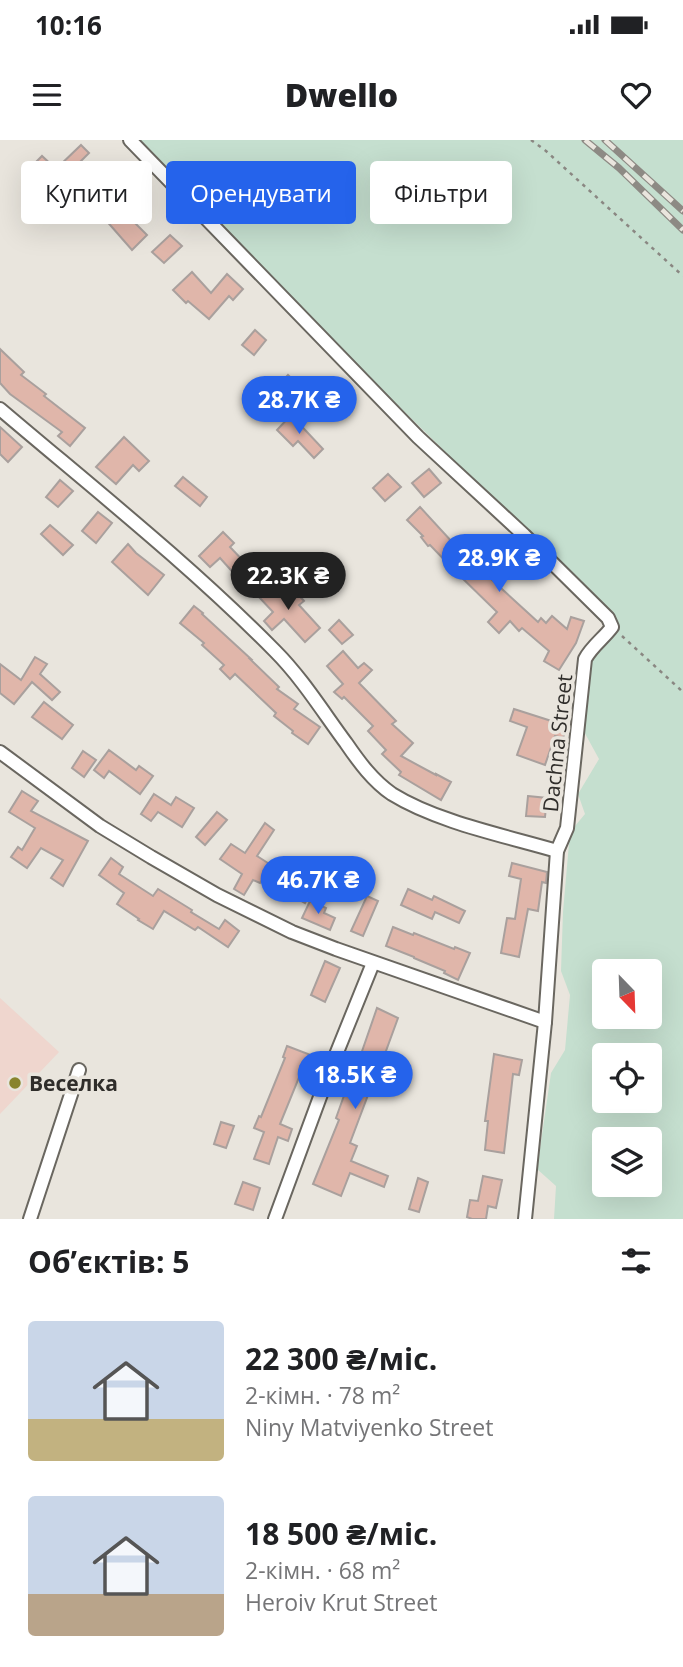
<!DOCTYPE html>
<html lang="uk">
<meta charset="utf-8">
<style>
body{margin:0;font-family:"Open Sans",sans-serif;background:#f6f6f6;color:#202124;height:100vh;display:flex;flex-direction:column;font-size:26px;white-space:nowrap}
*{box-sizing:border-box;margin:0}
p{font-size:23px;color:#757577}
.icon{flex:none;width:38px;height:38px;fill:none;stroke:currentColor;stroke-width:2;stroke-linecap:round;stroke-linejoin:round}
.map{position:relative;height:1079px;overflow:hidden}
.details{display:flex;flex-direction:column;background:#fff;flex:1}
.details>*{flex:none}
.hud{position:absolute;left:21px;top:21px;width:642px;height:63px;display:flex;gap:14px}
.needle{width:46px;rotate:157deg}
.controls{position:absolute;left:592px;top:819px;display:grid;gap:14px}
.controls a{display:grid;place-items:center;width:70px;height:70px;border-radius:7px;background:#fff;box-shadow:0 7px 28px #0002;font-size:35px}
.price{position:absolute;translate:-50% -60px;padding:0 16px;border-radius:24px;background:#2563eb;color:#fff;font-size:23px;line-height:46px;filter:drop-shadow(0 2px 4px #0008)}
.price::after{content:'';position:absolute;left:50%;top:42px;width:21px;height:16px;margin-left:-10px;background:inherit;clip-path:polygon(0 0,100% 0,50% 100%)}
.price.selected{background:#222;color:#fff}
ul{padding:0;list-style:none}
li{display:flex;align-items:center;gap:21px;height:175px;padding:0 28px}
li span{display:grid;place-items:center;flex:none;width:196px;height:140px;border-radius:7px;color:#555}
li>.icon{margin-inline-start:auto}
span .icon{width:84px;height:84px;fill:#fffc;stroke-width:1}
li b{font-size:30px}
h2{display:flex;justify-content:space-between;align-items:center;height:84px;padding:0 28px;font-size:30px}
.chip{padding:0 24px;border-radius:7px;background:#fff;box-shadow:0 7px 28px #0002;font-size:24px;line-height:63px}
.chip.selected{background:#2563eb;color:#fff}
.status{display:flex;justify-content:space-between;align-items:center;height:49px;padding:0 35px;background:#fff;direction:ltr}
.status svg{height:19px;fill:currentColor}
header{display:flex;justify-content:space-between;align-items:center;height:91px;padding:0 28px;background:#fff;font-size:32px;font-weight:800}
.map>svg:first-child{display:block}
.education{fill:#efd6ce}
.green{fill:#c5dfcf;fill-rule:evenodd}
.building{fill:#e0b6aa;stroke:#a9a09d;stroke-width:2}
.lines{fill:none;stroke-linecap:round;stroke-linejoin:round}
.street-casing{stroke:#6a6760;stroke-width:16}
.path{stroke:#8a8782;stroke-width:2.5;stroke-dasharray:3.5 5;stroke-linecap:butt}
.street{stroke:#fff;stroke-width:12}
.rail-casing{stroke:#8d8a84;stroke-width:7}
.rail{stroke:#e9e5dd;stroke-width:4.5;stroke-dasharray:13;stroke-linecap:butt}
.poi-dot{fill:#88842d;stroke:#e9e5dd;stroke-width:2.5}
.labels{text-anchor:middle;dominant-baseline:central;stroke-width:7;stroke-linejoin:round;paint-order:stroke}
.street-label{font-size:21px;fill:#2f2d2a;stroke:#e9e5dd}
.poi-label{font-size:21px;font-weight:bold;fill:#2f2d2a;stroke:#e9e5dd;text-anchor:start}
</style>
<div class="status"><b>10:16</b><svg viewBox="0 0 49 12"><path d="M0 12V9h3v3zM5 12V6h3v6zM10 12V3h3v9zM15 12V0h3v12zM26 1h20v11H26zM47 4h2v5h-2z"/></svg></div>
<header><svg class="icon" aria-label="menu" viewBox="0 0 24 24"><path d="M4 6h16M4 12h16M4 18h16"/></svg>Dwello<svg class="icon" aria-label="heart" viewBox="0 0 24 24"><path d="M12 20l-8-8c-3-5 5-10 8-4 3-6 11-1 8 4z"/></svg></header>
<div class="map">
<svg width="683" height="1079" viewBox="0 0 683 1079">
<rect width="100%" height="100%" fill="#e9e5dd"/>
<polygon class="education" points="0,858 59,912 0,974"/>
<path class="green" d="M132,0H683V1079H554L556,1046L537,1029L551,933L565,910L570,855L561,831L563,772L570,692L585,674L578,654L599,619L582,588L592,515L614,496L616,479L327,196ZM604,831H649V877H604ZM604,915H649V961H604ZM604,999H649V1045H604Z"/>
<g class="building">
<polygon points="81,5 89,13 64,38 72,46 59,60 45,47 47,45 30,28 42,16 56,29"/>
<polygon points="133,44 146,59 128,76 147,95 132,110 104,78 121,63 117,59"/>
<polygon points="170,95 182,106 164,123 152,112"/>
<polygon points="192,132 211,153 227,134 243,149 233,160 229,156 209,179 188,161 186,163 173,150"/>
<polygon points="255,190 266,200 254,215 242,205"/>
<polygon points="0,209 24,232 21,235 46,254 44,256 85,288 70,306 58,296 62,292 10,254 0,243"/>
<polygon points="288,235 311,257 327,240 338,251 319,271 311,263 303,272 276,248"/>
<polygon points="291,275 323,309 314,318 298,301 293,306 277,290"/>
<polygon points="0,287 22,307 8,322 0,314"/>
<polygon points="124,297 149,321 139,331 133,325 116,344 96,327"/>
<polygon points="429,329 441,343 424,357 412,343"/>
<polygon points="388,334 401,347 385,361 373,348"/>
<polygon points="183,337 207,357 200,366 175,346"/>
<polygon points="60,340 73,351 58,367 46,357"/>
<polygon points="420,367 453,403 472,420 490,402 498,410 479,428 538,482 541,478 546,483 552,476 567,489 571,477 584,481 576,503 559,530 544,521 549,511 522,488 519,491 510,481 499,493 488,482 497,472 457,433 430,405 428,406 421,397 423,396 407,380"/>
<polygon points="98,372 112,383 96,403 82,391"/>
<polygon points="50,385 73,405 63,415 41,394"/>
<polygon points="223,392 234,403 230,407 249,427 238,438 220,418 210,427 199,416"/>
<polygon points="128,404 136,413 164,435 148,455 112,422"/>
<polygon points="270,445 274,449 278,445 289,458 296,452 304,461 299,465 320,488 305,502 284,479 272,490 264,481 273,472 258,456"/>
<polygon points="194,466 203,473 202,474 251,519 250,519 279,547 277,549 298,564 294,569 320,587 308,604 292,593 293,591 274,576 276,573 235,534 230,539 220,529 224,525 202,505 204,503 180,483"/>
<polygon points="339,480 353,495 342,504 329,490"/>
<polygon points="343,511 358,528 364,523 372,530 359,543 396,581 392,584 413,603 401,616 436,635 436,634 451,642 441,660 399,635 401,632 382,614 386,610 368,591 373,586 344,557 342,559 334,552 343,544 327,526"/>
<polygon points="35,517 47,524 40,534 60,552 52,560 32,542 14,564 0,553 0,524 21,540"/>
<polygon points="44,562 73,585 62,599 32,577"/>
<polygon points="514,569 567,586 563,598 555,596 545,625 517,615 527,587 510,581"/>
<polygon points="109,610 136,630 139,626 153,636 140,654 109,631 104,638 94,630"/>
<polygon points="83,611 96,620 84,637 72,628"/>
<polygon points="22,651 38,661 31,671 88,701 63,746 51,738 63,720 41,708 27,728 11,717 18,707 22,710 35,688 9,672"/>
<polygon points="154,654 171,665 176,657 194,668 182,687 158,672 151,681 141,674"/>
<polygon points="528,656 547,658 545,677 526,676"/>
<polygon points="217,672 227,680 205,705 196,697"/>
<polygon points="265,683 274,690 257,716 271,725 260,743 253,740 244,755 234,749 242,734 220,719 231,704 245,713"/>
<polygon points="111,718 123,727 119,734 153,756 158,749 192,770 191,772 219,789 225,780 239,791 228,807 198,787 195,790 164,771 153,789 138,780 139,779 117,764 124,753 99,735"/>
<polygon points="512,723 547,732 546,743 542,742 538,771 528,769 519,817 501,813 507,778 515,779 521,739 509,736"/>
<polygon points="292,738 312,750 305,763 284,751"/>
<polygon points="408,749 432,760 434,756 465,771 459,783 435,772 432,779 401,765"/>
<polygon points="367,756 378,761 363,796 351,791"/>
<polygon points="310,761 326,768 324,773 335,778 330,790 302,778"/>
<polygon points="393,787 413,795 414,793 454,809 455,807 470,813 458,840 444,833 445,831 414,818 414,817 386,806"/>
<polygon points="325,821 340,828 325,862 311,855"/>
<polygon points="377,868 398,878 383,919 379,917 368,946 371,947 350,1003 357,1006 351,1021 388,1036 384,1047 350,1033 341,1056 313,1044 339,980 336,978 351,936 347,934 350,925 345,924 349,913 360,917"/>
<polygon points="287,906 316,917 312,928 304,925 280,984 292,989 288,1001 278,997 269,1024 254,1019 264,992 254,988 259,976 261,977 285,918 283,917"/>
<polygon points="494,914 522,920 519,935 513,934 504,1013 485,1010 488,981 485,981"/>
<polygon points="221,982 234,986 226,1008 214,1004"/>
<polygon points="483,1036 502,1040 496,1068 488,1066 486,1079 472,1079 467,1077 470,1060 478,1061"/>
<polygon points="418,1038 428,1042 419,1072 409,1069"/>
<polygon points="243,1042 260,1048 253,1070 235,1064"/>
</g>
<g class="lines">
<defs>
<g id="street">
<path d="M130,0L418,297L524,395L608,478L612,487C603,499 592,506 585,519L567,688L557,711L545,882L525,1079"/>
<path d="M0,269C93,348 189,424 275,511C302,538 323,572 346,603C359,622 373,641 392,654C437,682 506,696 557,711"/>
<polyline points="0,612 100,686 151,717 217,755 292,792 336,809 545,882"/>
<polyline points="30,1079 79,930"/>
<polyline points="275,1079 331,927 373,823"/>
</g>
</defs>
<use href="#street" class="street-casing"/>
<g class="path">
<polyline points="531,0 546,11 683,136"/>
<polyline points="622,496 683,552"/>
</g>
<use href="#street" class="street"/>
<defs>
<g id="rail">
<polyline points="585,0 619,28 683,90"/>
<polyline points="605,0 683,71"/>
</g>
</defs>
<use href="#rail" class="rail-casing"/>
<use href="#rail" class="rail"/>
</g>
<circle class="poi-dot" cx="15" cy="943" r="7"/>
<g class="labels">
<g class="street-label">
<text transform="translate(557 603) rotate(-84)">Dachna Street</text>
</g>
<g class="poi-label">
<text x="29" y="943">Веселка</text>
</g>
</g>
</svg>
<div class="controls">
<a><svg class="needle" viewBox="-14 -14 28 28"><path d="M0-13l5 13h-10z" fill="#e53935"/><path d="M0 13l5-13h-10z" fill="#757577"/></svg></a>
<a><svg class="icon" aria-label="locate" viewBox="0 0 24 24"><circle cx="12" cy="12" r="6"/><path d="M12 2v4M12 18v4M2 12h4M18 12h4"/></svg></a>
<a><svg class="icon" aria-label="layers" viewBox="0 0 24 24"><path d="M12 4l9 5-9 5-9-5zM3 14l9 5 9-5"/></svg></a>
</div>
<b class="price" style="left:299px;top:296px">28.7K ₴</b>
<b class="price" style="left:499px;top:454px">28.9K ₴</b>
<b class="price selected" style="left:288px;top:472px">22.3K ₴</b>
<b class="price" style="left:318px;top:776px">46.7K ₴</b>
<b class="price" style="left:355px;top:971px">18.5K ₴</b>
<div class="hud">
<a class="chip">Купити</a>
<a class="chip selected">Орендувати</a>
<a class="chip">Фільтри</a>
</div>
</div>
<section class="details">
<h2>Об’єктів: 5<svg class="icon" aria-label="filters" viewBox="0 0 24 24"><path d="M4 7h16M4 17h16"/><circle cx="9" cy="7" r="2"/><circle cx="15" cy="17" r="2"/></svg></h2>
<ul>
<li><span style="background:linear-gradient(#c9d6e8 70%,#c2b280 0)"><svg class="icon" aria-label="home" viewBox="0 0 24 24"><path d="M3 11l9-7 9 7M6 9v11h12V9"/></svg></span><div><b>22 300 ₴/міс.</b><p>2-кімн. · 78 m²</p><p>Niny Matviyenko Street</p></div></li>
<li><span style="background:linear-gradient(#c9d6e8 70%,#b9a48a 0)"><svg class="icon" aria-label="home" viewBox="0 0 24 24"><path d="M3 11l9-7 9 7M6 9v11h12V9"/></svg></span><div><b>18 500 ₴/міс.</b><p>2-кімн. · 68 m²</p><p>Heroiv Krut Street</p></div></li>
</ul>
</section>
